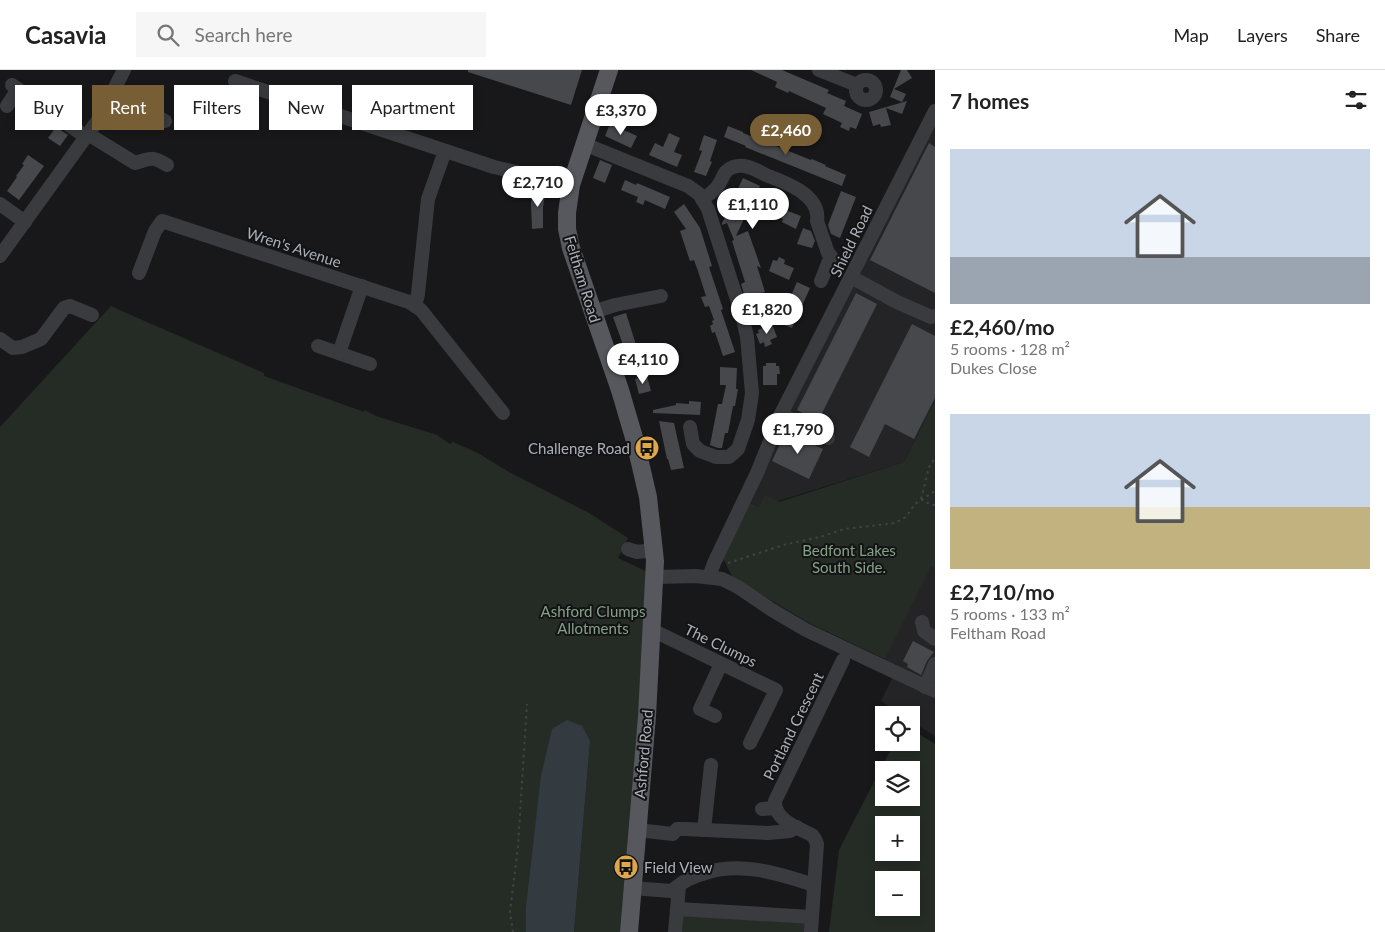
<!DOCTYPE html>
<meta charset="utf-8">
<style>
body{margin:0;font-family:Lato,sans-serif;background:#f6f6f6;color:#222;height:100vh;display:flex;flex-direction:column;font-size:19px;white-space:nowrap}
*{box-sizing:border-box;margin:0}
p{font-size:16px;color:#767676}
.icon{flex:none;width:28px;height:28px;fill:none;stroke:currentColor;stroke-width:2;stroke-linecap:round;stroke-linejoin:round}
.map{position:relative;flex:1;overflow:hidden}
.panel{display:flex;flex-direction:column;background:#fff;width:450px}
.panel>*{flex:none}
.top-card{position:absolute;left:15px;top:15px;width:475px;height:45px;display:flex;gap:10px}
.controls{position:absolute;left:875px;top:636px;display:grid;gap:10px}
.controls a{display:grid;place-items:center;width:45px;height:45px;border-radius:0px;background:#fff;box-shadow:0 2px 8px #0003;font-size:25px}
.price{position:absolute;translate:-50% -42px;padding:0 11px;border-radius:18px;background:#fff;color:#222;font-size:16px;line-height:32px;filter:drop-shadow(0 1px 2px #0008)}
.price::after{content:'';position:absolute;left:50%;top:30px;width:15px;height:11px;margin-left:-8px;background:inherit;clip-path:polygon(0 0,100% 0,50% 100%)}
.price.on{background:#775e35;color:#fff}
ul{padding:0;list-style:none}
li{display:grid;align-content:center;gap:10px;height:265px;padding:0 15px}
li span{display:grid;place-items:center;height:155px;border-radius:0px;color:#555}
li>.icon{margin-inline-start:auto}
span .icon{width:90px;height:90px;fill:#fffc;stroke-width:1}
li b{font-size:21px}
h2{display:flex;justify-content:space-between;align-items:center;height:60px;padding:0 15px;font-size:21px}
.tag{padding:0 18px;border-radius:0px;background:#fff;box-shadow:0 2px 8px #0003;font-size:18px;line-height:45px}
.tag.on{background:#775e35;color:#fff}
header{display:flex;align-items:center;gap:30px;box-sizing:border-box;height:70px;padding:0 25px;background:#fff;border-bottom:1px solid #e0e0e0}
header strong{font-size:24px}
nav{display:flex;gap:28px;margin-inline-start:auto;font-size:18px}
.search{width:350px;height:45px;background:#f6f6f6;display:flex;align-items:center;gap:12px;box-sizing:border-box;padding:0 18px;border-radius:0px;color:#767676;font-size:19px}
main{display:flex;flex:1;min-height:0}
.map>svg:first-child{display:block}
.built{fill:#242427}
.green{fill:#252c25;fill-rule:evenodd}
.water{fill:#333b41}
.building{fill:#47484c}
.lines{fill:none;stroke-linecap:round;stroke-linejoin:round}
.path{stroke:#404245;stroke-width:2;stroke-dasharray:2.5 4;stroke-linecap:butt}
.minor{stroke:#3a3b3e;stroke-width:14}
.major{stroke:#56585d;stroke-width:18}
.labels{text-anchor:middle;dominant-baseline:central;stroke-width:4;stroke-linejoin:round;paint-order:stroke}
.street-label{font-size:15px;fill:#acb0b8;stroke:#131315}
.poi-label{font-size:15px;fill:#acb0b8;stroke:#131315;text-anchor:end}
.park-label{font-size:15px;fill:#85a186;stroke:#131315}
</style>
<header>
<strong>Casavia</strong>
<div class="search"><svg class="icon" aria-label="search" viewBox="0 0 24 24"><circle cx="10" cy="10" r="6"/><path d="M15 15l6 6"/></svg>Search here</div>
<nav><a>Map</a><a>Layers</a><a>Share</a></nav>
</header>
<main>
<div class="map">
<svg width="935" height="862" viewBox="0 0 935 862">
<rect width="100%" height="100%" fill="#18181a"/>
<g class="built">
<polygon points="935,56 935,331 904,392 759,437 750,433 787,345"/>
<polygon points="931,495 935,498 935,666 911,651 911,645 902,645 881,631 894,605 897,595 884,590"/>
</g>
<g class="green">
<polygon points="111,236 140,249 264,303 264,306 364,342 365,340 376,346 437,365 450,374 453,372 478,383 509,402 589,443 628,468 618,488 650,503 620,862 574,862 590,671 526,837 526,862 0,862 0,357"/>
<polygon points="935,331 935,498 931,496 885,589 811,554 733,508 722,486 750,433 759,437 765,425 779,432 904,392"/>
<path d="M911,659L935,674V862H829L839,780L894,673L911,672ZM884,700H911V728H884ZM884,755H911V782H884ZM884,810H911V838H884Z"/>
<polygon points="683,842 808,850 807,862 680,862"/>
</g>
<polygon class="water" points="567,650 582,656 590,671 574,862 526,862 526,837 541,706 552,659"/>
<g class="building">
<polygon points="468,0 582,0 571,35 468,2"/>
<polygon points="751,0 782,0 829,20 827,23 846,31 844,36 862,44 856,59 850,57 849,61 840,57 842,53 823,44 826,38 789,21 788,23 775,17 777,12 775,11"/>
<polygon points="901,0 907,0 912,8 894,19 906,24 902,32 890,27"/>
<polygon points="907,31 902,44 886,38 891,55 881,57 880,54 873,56 869,42"/>
<polygon points="610,54 637,66 631,78 605,66"/>
<polygon points="728,56 743,62 743,63 811,90 812,89 826,95 825,96 846,105 842,116 745,77 746,76 724,67"/>
<polygon points="56,57 68,65 60,76 48,68"/>
<polygon points="669,63 680,68 674,82 682,85 677,97 649,85 655,73 663,77"/>
<polygon points="704,65 717,70 710,91 712,92 706,106 694,102 702,81 699,80"/>
<polygon points="929,73 935,77 935,223 870,190"/>
<polygon points="28,85 44,96 19,130 7,121 17,107 16,106 24,95 22,94"/>
<polygon points="600,90 612,95 605,113 593,108"/>
<polygon points="743,108 760,116 759,118 784,128 780,138 801,146 796,159 782,152 783,149 769,144 770,141 751,134 736,166 748,161 761,198 757,196 765,222 750,227 750,225 745,227 741,214 745,212 732,171 734,170 727,153 722,155 722,153 727,144 724,143 729,132 731,128 733,129"/>
<polygon points="625,110 636,115 637,113 670,127 665,139 645,130 643,135 636,132 638,127 621,120"/>
<polygon points="534,117 546,119 543,137 543,158 532,159 531,133"/>
<polygon points="841,121 856,127 840,168 831,164 828,155"/>
<polygon points="684,134 700,158 712,196 709,197 723,239 721,240 735,282 723,286 715,262 712,263 710,256 713,254 712,251 714,250 709,236 705,237 701,227 706,226 698,201 694,190 690,191 680,161 686,159 674,142"/>
<polygon points="803,158 811,161 815,171 812,178 797,174"/>
<polygon points="779,187 785,190 784,194 794,198 789,210 769,201 773,190 777,191"/>
<polygon points="797,212 810,218 792,258 779,253"/>
<polygon points="856,223 877,234 818,351 797,340"/>
<polygon points="626,243 637,278 626,283 613,247"/>
<polygon points="772,254 777,267 770,270 772,274 765,277 764,272 760,274 756,264 759,263 758,260"/>
<polygon points="912,254 935,266 935,328 914,369 885,354 869,387 850,377"/>
<polygon points="766,293 776,293 776,296 779,296 780,304 777,304 777,315 763,315 763,296 766,296"/>
<polygon points="720,297 737,298 736,319 738,319 735,336 733,336 728,363 725,363 722,378 718,378 710,375 718,334 722,334 726,315 720,315"/>
<polygon points="647,306 651,321 639,324 635,309"/>
<polygon points="689,331 701,332 700,345 653,343 653,340 676,335 676,333 689,334"/>
<polygon points="659,351 674,353 684,398 671,400 668,389 667,389"/>
<polygon points="786,361 823,379 809,409 772,391"/>
<polygon points="913,571 934,582 927,591 921,605 907,597 908,594 903,591"/>
</g>
<g class="lines">
<g class="path">
<polyline points="921,429 929,397 935,388"/>
<polyline points="921,429 931,435 935,435"/>
<polyline points="728,493 787,474 820,467 844,459 895,453 906,447 915,434 935,421"/>
<polyline points="513,862 510,842 518,776 527,634"/>
</g>
<g class="minor">
<polyline points="819,0 857,15"/>
<circle cx="866" cy="20" r="10"/>
<polyline points="235,11 494,97 571,115"/>
<polyline points="12,15 86,67"/>
<polyline points="114,21 165,51"/>
<polyline points="7,36 18,19"/>
<path d="M88,64L135,93C152,88 152,86 167,95"/>
<polyline points="584,74 688,116 699,124 708,139 742,245 747,267 752,323 748,350 738,379 729,387 716,387 700,381 693,374 690,357"/>
<path d="M702,129C707,126 713,122 717,117C724,109 722,101 733,97C745,93 756,100 766,105C785,112 821,125 817,151L828,183L831,186L821,211"/>
<polyline points="0,134 25,152"/>
<polyline points="0,186 98,50 124,0"/>
<polyline points="139,203 155,161 162,151 409,232 421,240 503,343"/>
<polyline points="851,207 897,232 931,247 935,246"/>
<polyline points="415,236 418,224 428,129 445,81"/>
<polyline points="593,242 615,235 661,226"/>
<polyline points="742,245 769,237"/>
<polyline points="0,269 13,278 22,277 41,269 64,238 70,236 92,245"/>
<polyline points="318,276 370,294"/>
<polyline points="339,283 362,216"/>
<polyline points="781,344 828,368"/>
<polyline points="628,479 637,482 654,480"/>
<polyline points="656,507 695,506 722,509 738,517 772,540 806,560 935,621"/>
<polyline points="709,507 714,493 757,403 781,344 935,41"/>
<polyline points="922,552 924,561 935,569"/>
<polyline points="652,560 776,620 750,673"/>
<polyline points="925,617 935,594"/>
<polyline points="715,646 700,639 721,594"/>
<polyline points="762,739 775,738"/>
<polyline points="637,760 673,764 677,759 685,759 768,763 790,761 797,757"/>
<polyline points="704,760 711,695"/>
<path d="M632,818L671,821C676,818 681,813 687,810C692,807 699,805 705,803C742,791 779,804 814,815"/>
<polyline points="678,839 812,847"/>
<polyline points="675,862 679,816"/>
<path d="M811,862L817,774L815,769L812,765C798,758 774,750 775,731L843,590"/>
</g>
<polyline class="major" points="609,0 571,115 567,143 567,159 571,178 620,320 635,371 648,427 655,491 647,646 629,862"/>
</g>
<defs>
<symbol id="bus-disc" viewBox="-11 -11 22 22"><circle r="9.5" fill="#dea74c" stroke="#131315"/><path d="M-5-6H5V4H4V6H2V4H-2V6H-4V4H-5ZM-3.5-4V0h7V-4ZM-3.5 1.2v1.5H-2V1.2ZM2 1.2v1.5H3.5V1.2Z" fill="#111"/></symbol>
</defs>
<g fill-rule="evenodd">
<use href="#bus-disc" x="633" y="364" width="28" height="28"/>
<use href="#bus-disc" x="612" y="783" width="28" height="28"/>
</g>
<g class="labels">
<g class="street-label">
<text transform="translate(851 171) rotate(-64)">Shield Road</text>
<text transform="translate(294 177) rotate(18)">Wren's Avenue</text>
<text transform="translate(583 209) rotate(73)">Feltham Road</text>
<text transform="translate(721 575) rotate(26)">The Clumps</text>
<text transform="translate(793 656) rotate(-64)">Portland Crescent</text>
<text transform="translate(643 684) rotate(-85)">Ashford Road</text>
</g>
<g class="poi-label">
<text x="630" y="378">Challenge Road</text>
<text x="644" y="797" text-anchor="start">Field View</text>
</g>
<g class="park-label">
<text x="849" y="480">Bedfont Lakes<tspan x="849" dy="17">South Side.</tspan></text>
<text x="593" y="541">Ashford Clumps<tspan x="593" dy="17">Allotments</tspan></text>
</g>
</g>
</svg>
<div class="controls">
<a><svg class="icon" aria-label="locate" viewBox="0 0 24 24"><circle cx="12" cy="12" r="6"/><path d="M12 2v4M12 18v4M2 12h4M18 12h4"/></svg></a>
<a><svg class="icon" aria-label="layers" viewBox="0 0 24 24"><path d="M12 4l9 5-9 5-9-5zM3 14l9 5 9-5"/></svg></a>
<a>+</a>
<a>−</a>
</div>
<b class="price" style="left:621px;top:66px">£3,370</b>
<b class="price on" style="left:786px;top:86px">£2,460</b>
<b class="price" style="left:538px;top:138px">£2,710</b>
<b class="price" style="left:753px;top:160px">£1,110</b>
<b class="price" style="left:767px;top:265px">£1,820</b>
<b class="price" style="left:643px;top:315px">£4,110</b>
<b class="price" style="left:798px;top:385px">£1,790</b>
<div class="top-card">
<a class="tag">Buy</a>
<a class="tag on">Rent</a>
<a class="tag">Filters</a>
<a class="tag">New</a>
<a class="tag">Apartment</a>
</div>
</div>
<section class="panel">
<h2>7 homes<svg class="icon" aria-label="filters" viewBox="0 0 24 24"><path d="M4 7h16M4 17h16"/><circle cx="9" cy="7" r="2"/><circle cx="15" cy="17" r="2"/></svg></h2>
<ul>
<li><span style="background:linear-gradient(#c9d6e8 70%,#9aa5b1 0)"><svg class="icon" aria-label="home" viewBox="0 0 24 24"><path d="M3 11l9-7 9 7M6 9v11h12V9"/></svg></span><div><b>£2,460/mo</b><p>5 rooms · 128 m²</p><p>Dukes Close</p></div></li>
<li><span style="background:linear-gradient(#c9d6e8 60%,#c2b280 0)"><svg class="icon" aria-label="home" viewBox="0 0 24 24"><path d="M3 11l9-7 9 7M6 9v11h12V9"/></svg></span><div><b>£2,710/mo</b><p>5 rooms · 133 m²</p><p>Feltham Road</p></div></li>
</ul>
</section>
</main>
